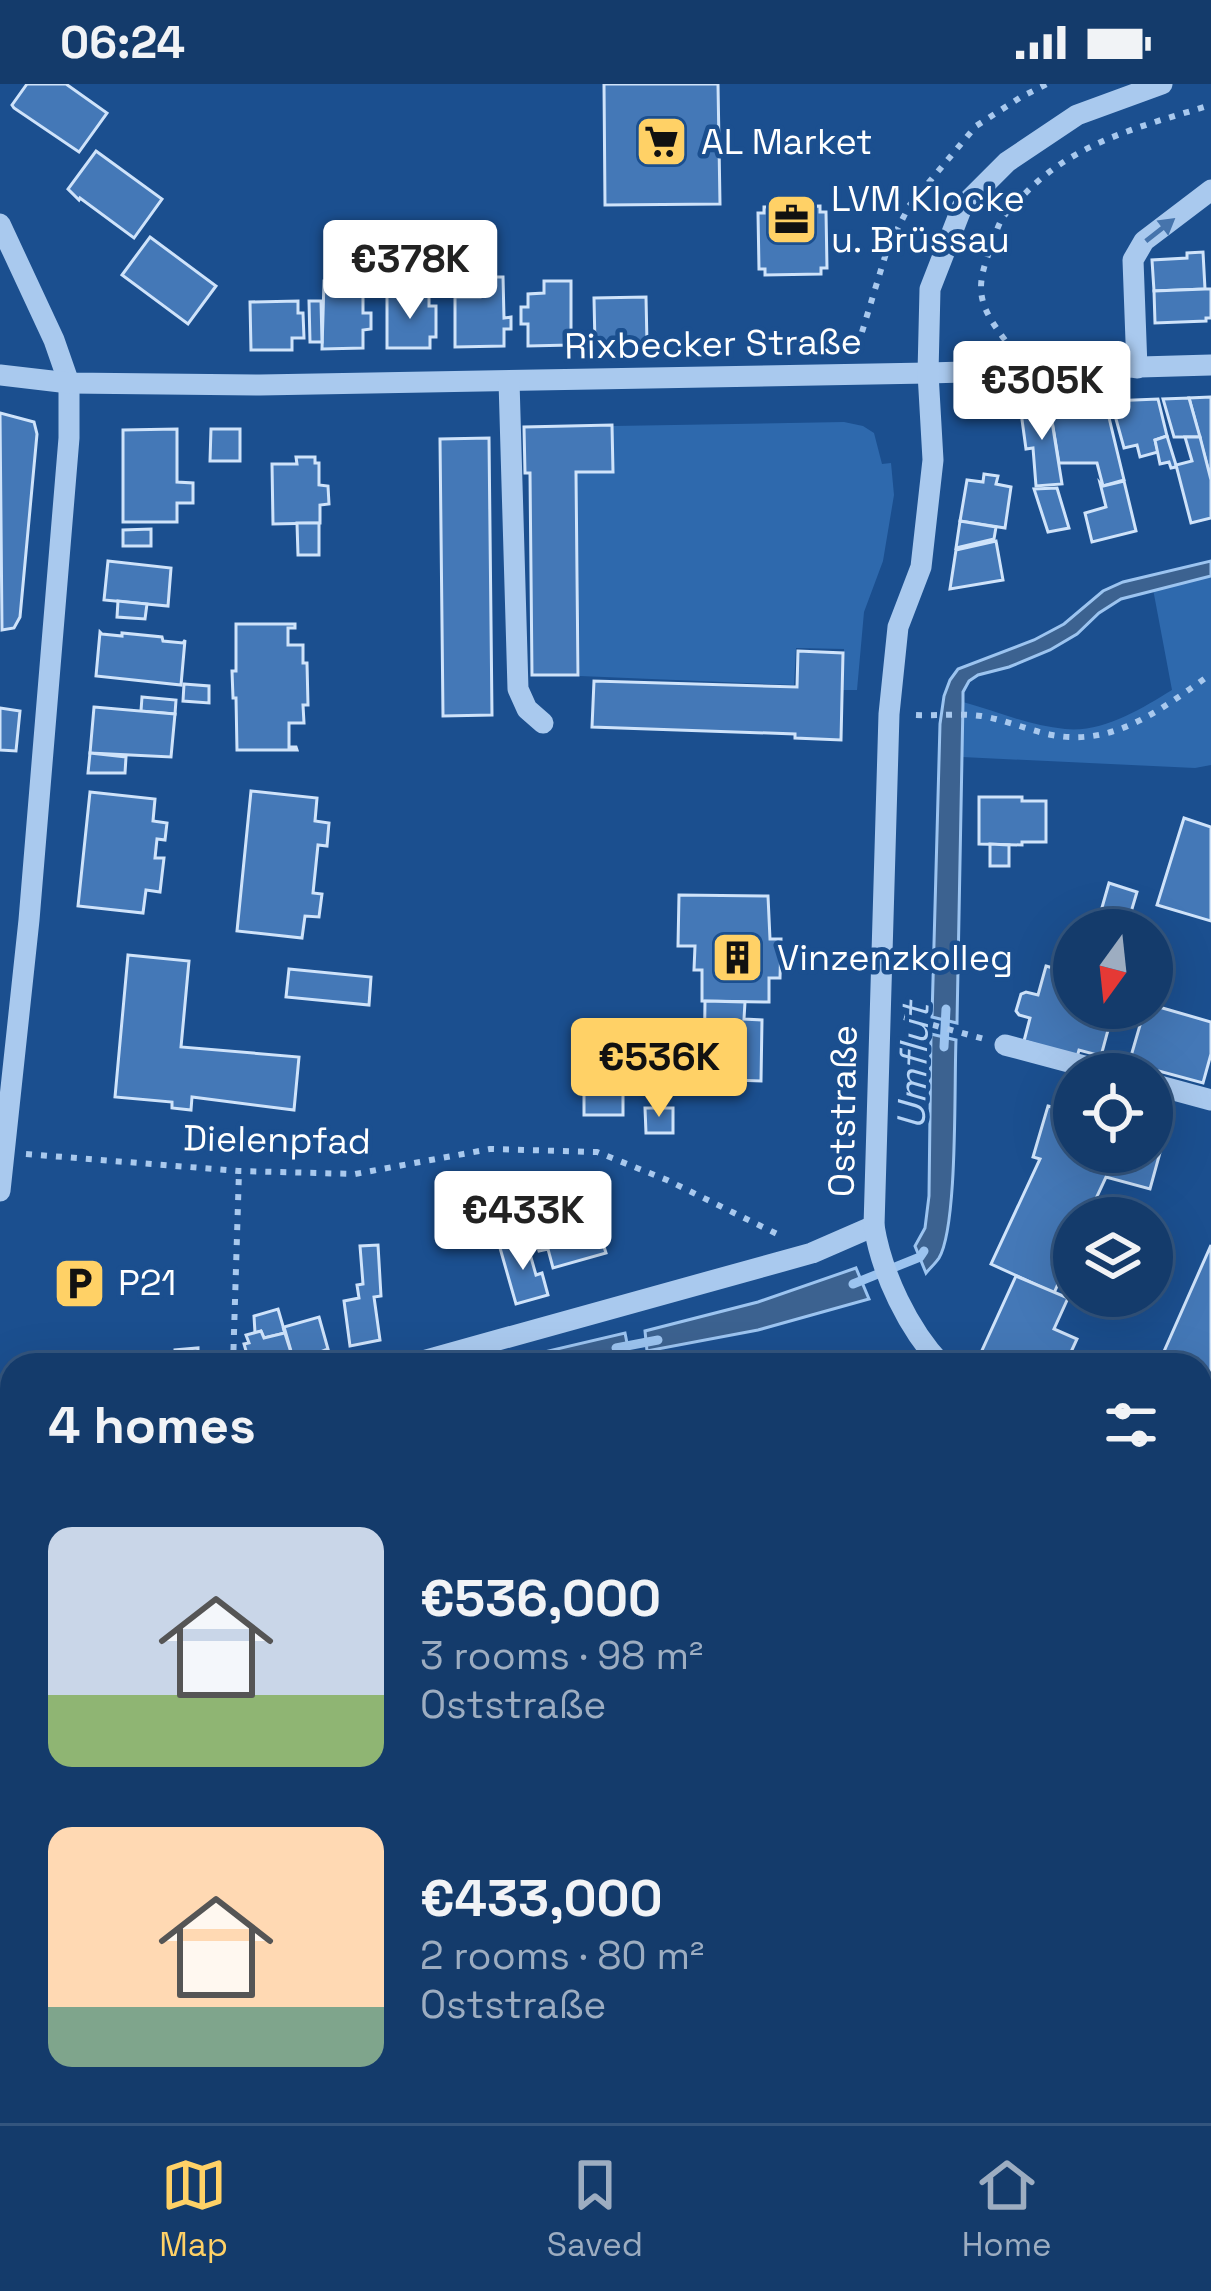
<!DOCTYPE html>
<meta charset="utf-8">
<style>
body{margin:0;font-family:"Space Grotesk",sans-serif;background:#214673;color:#f1f3f6;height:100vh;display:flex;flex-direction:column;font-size:45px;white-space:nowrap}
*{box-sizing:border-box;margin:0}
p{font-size:39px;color:#9dadc1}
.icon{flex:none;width:66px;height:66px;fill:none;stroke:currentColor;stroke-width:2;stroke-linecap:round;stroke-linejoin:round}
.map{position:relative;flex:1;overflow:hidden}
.panel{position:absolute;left:0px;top:1269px;width:1212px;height:771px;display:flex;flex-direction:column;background:#143b6b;border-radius:36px 36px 0 0;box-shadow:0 12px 48px #0002,0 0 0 3px #33557e}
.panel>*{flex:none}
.needle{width:78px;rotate:195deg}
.tools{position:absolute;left:1053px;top:825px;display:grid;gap:24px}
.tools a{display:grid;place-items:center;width:120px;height:120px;border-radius:50%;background:#143b6b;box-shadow:0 12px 48px #0002,0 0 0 3px #33557e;font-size:60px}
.price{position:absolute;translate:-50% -102px;padding:0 27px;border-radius:12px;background:#fff;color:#222;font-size:39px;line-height:78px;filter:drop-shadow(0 3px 6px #0008)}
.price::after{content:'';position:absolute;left:50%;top:72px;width:36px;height:27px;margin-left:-18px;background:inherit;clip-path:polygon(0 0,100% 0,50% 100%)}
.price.current{background:#ffd166;color:#111}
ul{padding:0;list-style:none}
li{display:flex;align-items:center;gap:36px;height:300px;padding:0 48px}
li span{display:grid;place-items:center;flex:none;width:336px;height:240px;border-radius:24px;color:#555}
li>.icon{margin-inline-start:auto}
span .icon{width:144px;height:144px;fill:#fffc;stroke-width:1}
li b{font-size:51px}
h2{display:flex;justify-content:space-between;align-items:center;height:144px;padding:0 48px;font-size:51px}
.status{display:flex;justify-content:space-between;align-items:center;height:84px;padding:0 60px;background:#143b6b;direction:ltr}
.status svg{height:33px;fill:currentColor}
.menu{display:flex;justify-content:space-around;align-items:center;height:168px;border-top:3px solid #33557e;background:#143b6b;font-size:33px;color:#9dadc1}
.menu a{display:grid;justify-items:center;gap:6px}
.menu .current{color:#ffd166}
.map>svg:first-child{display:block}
.green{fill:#2e69ad}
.water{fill:#3c6290;stroke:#9cc4f0;stroke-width:3}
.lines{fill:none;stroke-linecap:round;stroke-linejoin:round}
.stream{stroke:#9cc4f0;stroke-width:9}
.building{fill:#4478b7;stroke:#cfe3fa;stroke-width:3}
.path{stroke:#a9c9ee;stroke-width:6;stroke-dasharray:6 9;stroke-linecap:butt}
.minor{stroke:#a9c9ee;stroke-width:21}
.oneway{fill:#4674ac}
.labels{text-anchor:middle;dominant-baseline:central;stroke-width:9;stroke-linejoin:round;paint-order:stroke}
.poi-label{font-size:36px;fill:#fff;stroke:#1b4f8f;text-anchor:start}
.street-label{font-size:36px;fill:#fff;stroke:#1b4f8f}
.water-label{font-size:39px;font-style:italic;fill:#b5d3f5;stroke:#1b4f8f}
</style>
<div class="status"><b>06:24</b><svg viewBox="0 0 49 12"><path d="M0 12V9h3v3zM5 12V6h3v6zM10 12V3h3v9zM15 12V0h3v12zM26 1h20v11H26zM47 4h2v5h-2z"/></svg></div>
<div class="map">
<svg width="1211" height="2039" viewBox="0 0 1211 2039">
<rect width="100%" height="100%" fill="#1b4f8f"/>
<g class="green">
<polygon points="844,338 863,342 874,349 882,380 891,379 894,411 883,477 864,528 857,606 843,606 844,565 796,564 794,601 580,592 577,389 613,389 613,342"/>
<path d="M1211,492V681L1195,684L962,673L963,618C996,627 1030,642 1065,645C1103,649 1141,625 1172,606L1153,505Z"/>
</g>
<g class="water">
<polygon points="1211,477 1211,492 1121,515 1099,529 1077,550 1050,566 1009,583 978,591 969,597 963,608 963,618 957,939 932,933 940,640 944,612 950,596 958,585 1034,556 1064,540 1103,507 1123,498"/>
<path d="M931,950L956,956C954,1001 958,1142 939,1174C935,1180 930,1184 926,1189L915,1162L925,1144L929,1112Z"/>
<polygon points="856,1184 869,1215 758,1246 647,1267 645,1247 758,1218"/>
<polygon points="625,1249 629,1269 575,1281 489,1281"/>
</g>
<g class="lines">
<g class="stream">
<polyline points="944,963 946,925"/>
<polyline points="853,1200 920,1173 924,1167"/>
<polyline points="616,1264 658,1256"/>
</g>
</g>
<g class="building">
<polygon points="27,0 66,0 107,29 79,68 14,24 12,21"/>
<polygon points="604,0 718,0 720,120 605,121"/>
<polygon points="96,67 162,115 134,154 80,114 79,116 68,105"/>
<polygon points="820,122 820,128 826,128 827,184 821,184 821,190 765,191 765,185 759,185 758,129 764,129 764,123"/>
<polygon points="150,153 216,202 188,240 122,191"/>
<polygon points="1203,168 1205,205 1154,207 1152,176 1187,174 1187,169"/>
<polygon points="480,193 503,193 504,234 511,233 511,245 504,245 504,262 455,263 455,213 480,213"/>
<polygon points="351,196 351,210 363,210 363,229 371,229 371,245 363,246 363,264 322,265 324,197"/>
<polygon points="544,197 571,197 571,261 528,262 528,240 521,240 521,223 528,223 528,210 544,209"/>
<polygon points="1205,205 1211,205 1211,234 1206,234 1206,237 1155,239 1154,207"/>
<polygon points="387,212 429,212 429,222 436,222 436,253 430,253 430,264 387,264"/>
<polygon points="646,213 647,260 595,261 594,214"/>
<polygon points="298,217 298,229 303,229 304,254 292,254 292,266 251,266 250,218"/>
<polygon points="309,217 321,217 322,258 310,258"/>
<polygon points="1211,313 1211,396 1189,314"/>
<polygon points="1189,314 1200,353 1174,353 1163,315"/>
<polygon points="1158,315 1167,352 1155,356 1158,368 1140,373 1137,361 1124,364 1111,317"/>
<polygon points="1105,317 1124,396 1103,402 1097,379 1059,379 1049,319"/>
<polygon points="1049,319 1062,400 1036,402 1033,364 1026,365 1020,321"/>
<polygon points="0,329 34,338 37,350 20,533 14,544 2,546"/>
<polygon points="612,341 613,388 576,388 578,591 532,591 530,389 525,389 524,343"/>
<polygon points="177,345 177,398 193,399 193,419 177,419 177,438 123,438 123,346"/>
<polygon points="211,345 240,345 240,377 210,377"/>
<polygon points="1167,352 1176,381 1176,383 1171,384 1169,378 1160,380 1155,356"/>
<polygon points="1185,353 1200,353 1211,396 1211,434 1191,439 1176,381 1192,377"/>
<polygon points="489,354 492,631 443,632 440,355"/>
<polygon points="296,373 315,373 315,379 319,379 319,401 328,402 329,420 320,421 320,439 273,440 272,380 297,380"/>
<polygon points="984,390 998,392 996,400 1011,403 1005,444 960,437 967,396 983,398"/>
<polygon points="1124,397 1136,447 1092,458 1085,429 1106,423 1100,399 1103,402"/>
<polygon points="1057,404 1069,444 1048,448 1034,405"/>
<polygon points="960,437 996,443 994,455 956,464"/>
<polygon points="297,439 319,439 319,471 298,471"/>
<polygon points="151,445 151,462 123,462 123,446"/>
<polygon points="996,457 1003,496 950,505 956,466"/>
<polygon points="108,477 171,484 168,522 104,516"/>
<polygon points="118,517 147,520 145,535 117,533"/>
<polygon points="236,540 295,540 295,544 288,544 288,561 303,561 303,579 307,579 308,621 303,621 304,639 289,639 289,663 296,663 297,666 237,666 236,614 233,614 232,587 236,587"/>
<polygon points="100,548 102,550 122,552 122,549 162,553 163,557 183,559 185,556 181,601 96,592"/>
<polygon points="798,567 843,569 841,656 795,654 795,650 592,643 594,597 797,603"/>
<polygon points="184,600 209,602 209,619 183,617"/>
<polygon points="142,613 176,616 175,630 141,627"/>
<polygon points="94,623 175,630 171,673 90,669"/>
<polygon points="0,624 20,627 16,667 0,666"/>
<polygon points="90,669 126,673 125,689 88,689"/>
<polygon points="251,707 317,714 315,737 329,739 327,762 318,761 313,809 322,810 319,833 305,832 302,854 237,847"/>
<polygon points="90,708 155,715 153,737 167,739 165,756 157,755 155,774 164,774 160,808 146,806 143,829 78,822"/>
<polygon points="979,713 1022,713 1022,717 1046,717 1046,758 1022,758 1022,761 979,760"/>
<polygon points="1184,734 1211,743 1211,837 1157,821"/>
<polygon points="990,760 1009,761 1009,782 990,782"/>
<polygon points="1109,799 1137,808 1129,835 1101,827"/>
<polygon points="679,811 768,812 770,855 781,855 780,894 769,894 769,918 702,917 702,886 694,886 695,862 678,862"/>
<polygon points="128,871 189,877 181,963 299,973 294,1026 192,1013 191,1026 172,1024 172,1018 115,1013"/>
<polygon points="1046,882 1074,890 1074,924 1114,924 1101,972 1079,966 1077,973 1024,957 1030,934 1019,931 1016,927 1021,910 1026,908 1038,911"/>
<polygon points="289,885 371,893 369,921 286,913"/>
<polygon points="705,917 745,918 744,935 762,936 761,997 704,995"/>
<polygon points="1152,921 1211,938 1211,970 1203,999 1129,979 1145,924 1152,924"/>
<polygon points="584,938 616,938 616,1002 623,1002 623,1031 584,1031"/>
<polygon points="1048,1022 1074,1029 1074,1068 1152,1068 1152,1051 1164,1054 1150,1105 1106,1093 1087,1134 1074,1134 1074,1164 1054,1209 991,1180 1040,1075 1033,1073"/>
<polygon points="645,1024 673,1024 673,1049 646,1049"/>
<polygon points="595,1117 602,1139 597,1140 606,1169 553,1184 548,1165 539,1167 529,1136"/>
<polygon points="526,1156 536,1191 542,1189 548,1211 516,1220 500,1164"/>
<polygon points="378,1161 381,1212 374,1213 380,1256 350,1262 344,1217 359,1214 357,1201 363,1200 360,1162"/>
<polygon points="1211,1161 1211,1309 1200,1304 1200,1281 1158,1281"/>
<polygon points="1016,1192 1068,1214 1054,1245 1077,1255 1065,1281 998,1281 979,1273"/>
<polygon points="278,1225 285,1249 264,1254 261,1247 255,1249 254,1232"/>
<polygon points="319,1233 328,1265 323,1267 327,1281 295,1281 284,1243"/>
<polygon points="283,1243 295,1281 250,1281 244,1260 249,1259 246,1251 261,1247 264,1254 285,1249"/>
<polygon points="198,1264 198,1281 142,1281 142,1274 175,1272 175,1266"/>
<polygon points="12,1742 12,1788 0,1789 0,1743"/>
<polygon points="12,1820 12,1867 3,1867 6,1900 12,1899 12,1946 0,1947 0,1821"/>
<polygon points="385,2028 433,2028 434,2039 363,2039 386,2036"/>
<polygon points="665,2028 703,2028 726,2039 660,2039"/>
<polygon points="1009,2028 1176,2028 1200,2039 1050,2039 1027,2029 1024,2035"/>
<polygon points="342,2029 343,2039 261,2039"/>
</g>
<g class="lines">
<g class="path">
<polyline points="862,248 887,166 909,122 976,42 1021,13 1047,0"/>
<path d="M1005,256C978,220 974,205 992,161C995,153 997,143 1002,135C1006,128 1015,121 1021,114C1070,59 1142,42 1211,21"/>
<path d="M916,631C938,632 960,629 981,632C1006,636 1028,646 1052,651C1115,663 1163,624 1211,590"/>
<polyline points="904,933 984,955"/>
<polyline points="26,1070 239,1087 355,1090 490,1065 597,1068 667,1096 777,1150"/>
<polyline points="233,1281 239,1087"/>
<polyline points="495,2039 500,2028"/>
</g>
<g class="minor">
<polyline points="0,140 54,256 69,299 69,354 29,836 0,1107"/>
<polyline points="1137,284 1133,176 1144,157 1211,106"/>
<polyline points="0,291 69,299 260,301 928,289 1211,281"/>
<polyline points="509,297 518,605 527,625 543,639"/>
<polyline points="1005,961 1114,990"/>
<polyline points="1152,1000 1211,1016"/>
<polyline points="408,1281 812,1169 874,1142"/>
<path d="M942,1281C908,1245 882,1190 874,1142L889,630L898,543L921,483L933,376L928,289L930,205L962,123L1007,78L1077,31L1162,0"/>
<polyline points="1200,1409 1211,1413"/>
<polyline points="0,1995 12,1994"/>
<polyline points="870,2028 894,2039"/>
<polyline points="956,2039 961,2028"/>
</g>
</g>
<defs><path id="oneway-solid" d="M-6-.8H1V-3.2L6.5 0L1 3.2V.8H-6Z" transform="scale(3)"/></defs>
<use class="oneway" href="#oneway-solid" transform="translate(1160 146) rotate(-38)"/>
<defs>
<symbol id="supermarket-square" viewBox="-11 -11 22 22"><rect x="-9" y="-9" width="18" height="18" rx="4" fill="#ffd166" stroke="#1b4f8f"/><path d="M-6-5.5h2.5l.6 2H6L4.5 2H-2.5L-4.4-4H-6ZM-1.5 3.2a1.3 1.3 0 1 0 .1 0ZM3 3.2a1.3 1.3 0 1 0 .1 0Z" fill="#111"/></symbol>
<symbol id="office-square" viewBox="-11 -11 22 22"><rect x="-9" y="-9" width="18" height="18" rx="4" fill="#ffd166" stroke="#1b4f8f"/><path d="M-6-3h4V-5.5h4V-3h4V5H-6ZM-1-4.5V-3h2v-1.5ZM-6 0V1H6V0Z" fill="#111"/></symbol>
<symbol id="building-square" viewBox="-11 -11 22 22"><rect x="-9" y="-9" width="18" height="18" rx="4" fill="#ffd166" stroke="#1b4f8f"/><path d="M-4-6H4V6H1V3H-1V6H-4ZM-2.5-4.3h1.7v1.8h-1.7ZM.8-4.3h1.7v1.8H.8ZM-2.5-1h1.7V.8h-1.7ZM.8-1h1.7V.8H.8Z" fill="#111"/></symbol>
<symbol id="parking-square" viewBox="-11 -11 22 22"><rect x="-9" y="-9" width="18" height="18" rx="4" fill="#ffd166" stroke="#1b4f8f"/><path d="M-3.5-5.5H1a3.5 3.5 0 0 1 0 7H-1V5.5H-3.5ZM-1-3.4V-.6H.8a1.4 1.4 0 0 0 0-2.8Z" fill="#111"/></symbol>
</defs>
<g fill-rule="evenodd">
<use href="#supermarket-square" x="632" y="28" width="59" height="59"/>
<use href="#office-square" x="762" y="106" width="59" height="59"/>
<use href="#building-square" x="708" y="844" width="59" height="59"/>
<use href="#parking-square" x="50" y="1170" width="59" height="59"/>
</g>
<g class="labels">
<g class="poi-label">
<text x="701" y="58">AL Market</text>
<text x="831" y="115">LVM Klocke<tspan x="831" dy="41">u. Brüssau</tspan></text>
<text x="777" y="874">Vinzenzkolleg</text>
<text x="118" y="1199">P21</text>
</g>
<g class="street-label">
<text transform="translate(713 260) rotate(-1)">Rixbecker Straße</text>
<text transform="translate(843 1027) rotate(-89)">Oststraße</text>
<text transform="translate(277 1056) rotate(1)">Dielenpfad</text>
</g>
<g class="water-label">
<text transform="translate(913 982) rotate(-88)">Umflut</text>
</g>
</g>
</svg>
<div class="tools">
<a><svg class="needle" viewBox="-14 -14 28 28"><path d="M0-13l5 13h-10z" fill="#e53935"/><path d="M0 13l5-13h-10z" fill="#9dadc1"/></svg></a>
<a><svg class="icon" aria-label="locate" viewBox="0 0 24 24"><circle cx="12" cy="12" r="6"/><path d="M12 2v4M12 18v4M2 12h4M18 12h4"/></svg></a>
<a><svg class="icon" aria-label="layers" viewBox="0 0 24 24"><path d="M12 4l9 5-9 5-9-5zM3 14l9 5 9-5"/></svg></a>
</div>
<b class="price" style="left:410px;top:238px">€378K</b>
<b class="price" style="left:1042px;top:359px">€305K</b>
<b class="price current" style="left:659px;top:1036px">€536K</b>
<b class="price" style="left:523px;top:1189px">€433K</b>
<section class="panel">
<h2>4 homes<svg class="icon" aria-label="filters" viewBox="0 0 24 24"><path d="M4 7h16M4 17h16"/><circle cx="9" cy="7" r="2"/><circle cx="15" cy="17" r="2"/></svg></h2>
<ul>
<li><span style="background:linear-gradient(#c9d6e8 70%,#8fb573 0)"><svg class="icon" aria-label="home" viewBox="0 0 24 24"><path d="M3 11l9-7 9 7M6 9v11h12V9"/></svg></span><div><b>€536,000</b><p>3 rooms · 98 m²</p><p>Oststraße</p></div></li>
<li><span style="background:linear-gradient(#ffd9b3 75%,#7fa58c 0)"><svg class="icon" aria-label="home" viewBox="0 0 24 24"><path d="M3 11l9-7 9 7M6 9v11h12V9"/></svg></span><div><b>€433,000</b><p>2 rooms · 80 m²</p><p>Oststraße</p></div></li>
</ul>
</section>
</div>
<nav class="menu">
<a class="current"><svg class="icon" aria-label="map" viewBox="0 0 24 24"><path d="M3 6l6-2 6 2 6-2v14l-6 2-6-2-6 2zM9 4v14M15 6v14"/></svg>Map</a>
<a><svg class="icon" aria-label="saved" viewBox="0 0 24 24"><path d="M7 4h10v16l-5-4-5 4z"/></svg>Saved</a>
<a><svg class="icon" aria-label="home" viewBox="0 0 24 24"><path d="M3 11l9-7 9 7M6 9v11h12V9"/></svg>Home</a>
</nav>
